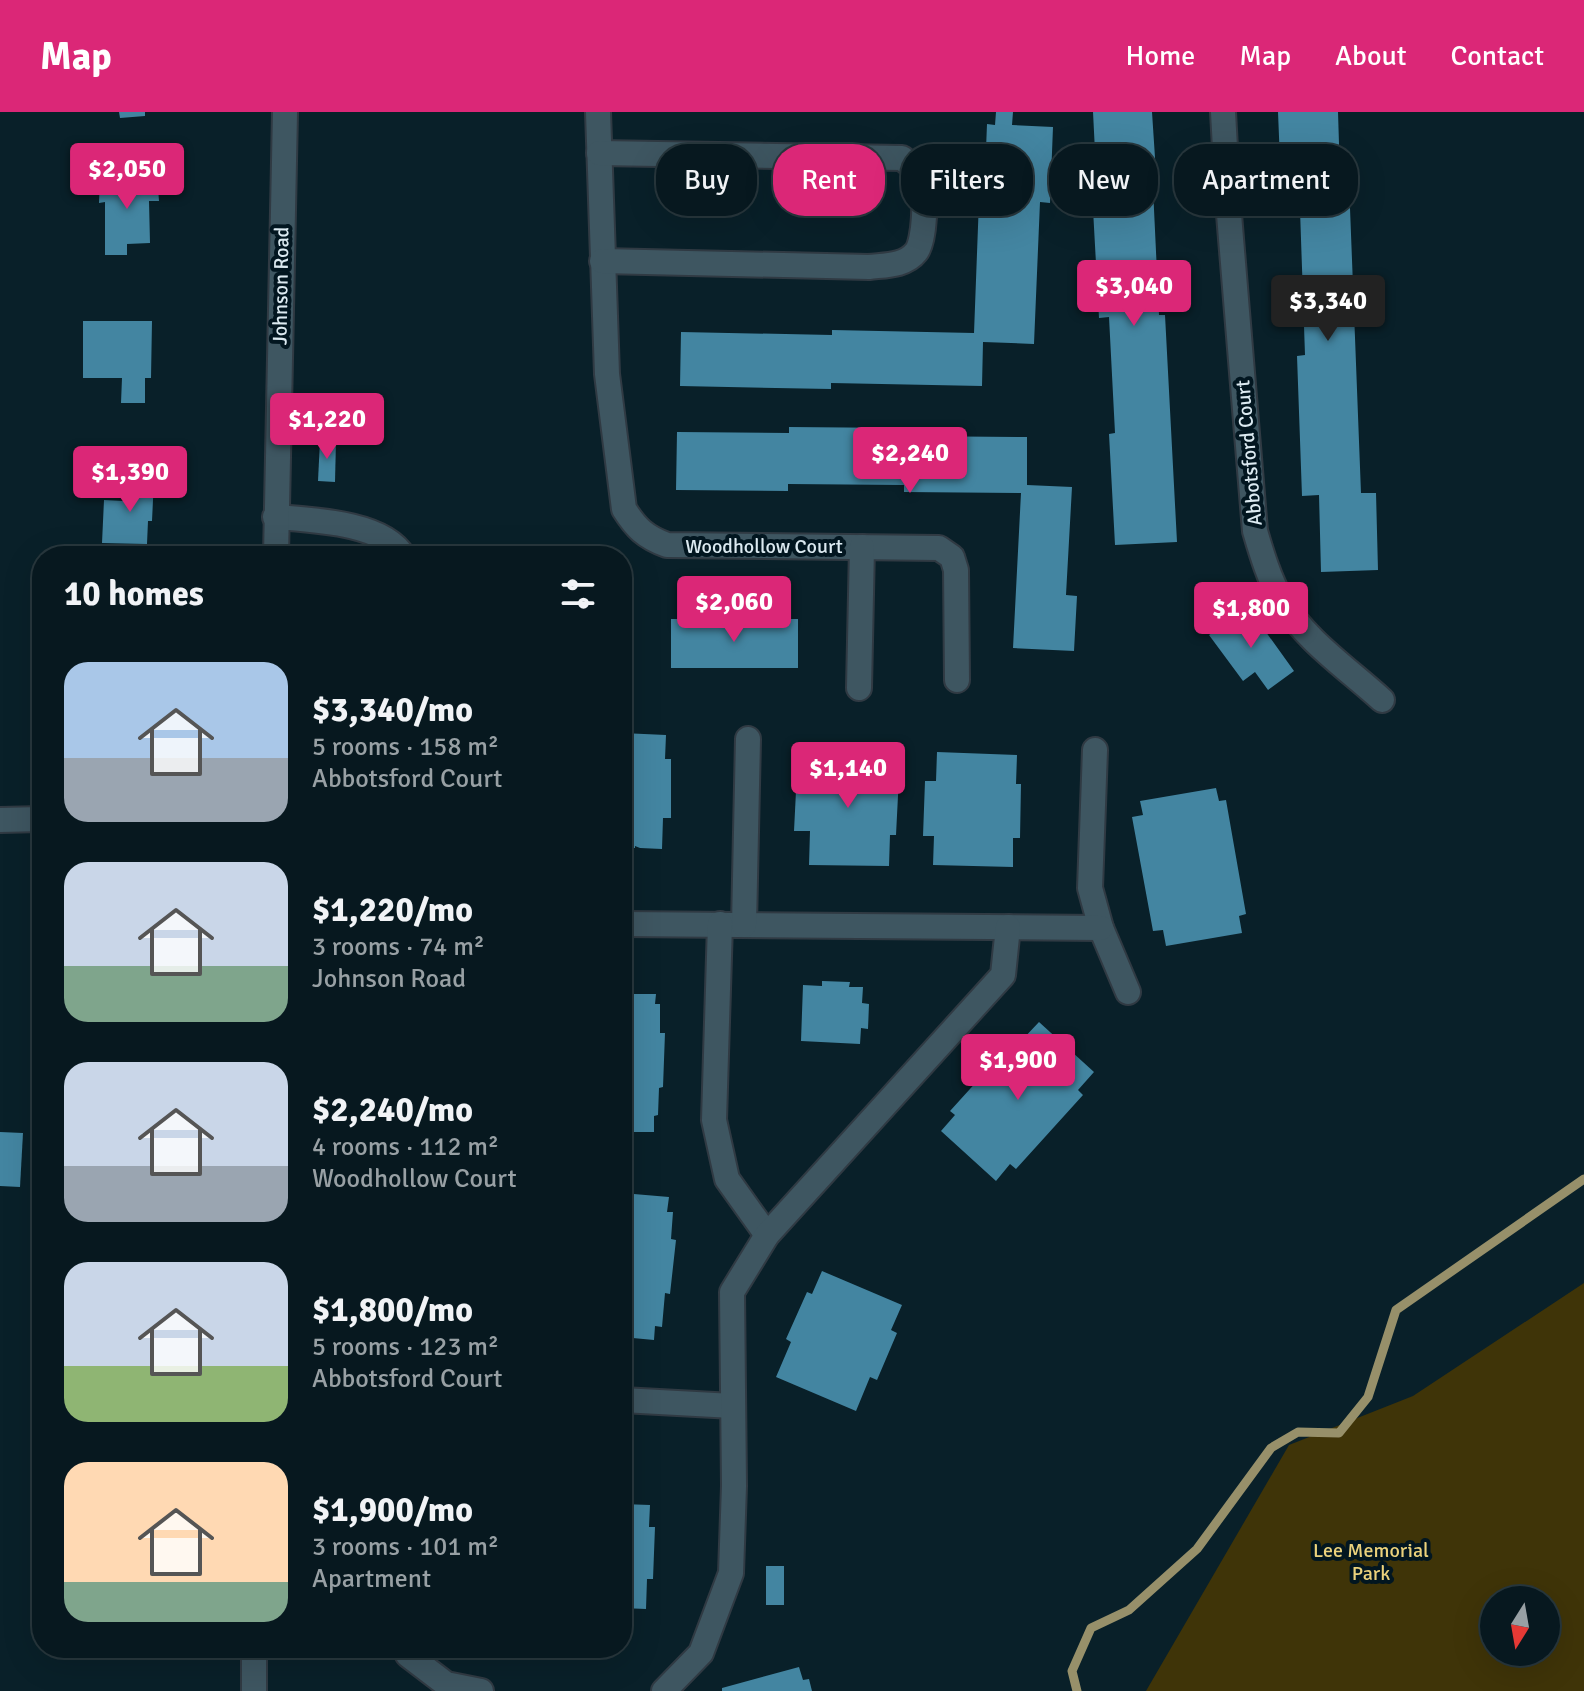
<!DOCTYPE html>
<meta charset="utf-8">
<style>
body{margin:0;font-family:Signika,sans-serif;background:#15252c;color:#f1f3f6;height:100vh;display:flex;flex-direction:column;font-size:30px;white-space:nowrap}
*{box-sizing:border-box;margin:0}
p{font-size:26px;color:#98a0a4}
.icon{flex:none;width:44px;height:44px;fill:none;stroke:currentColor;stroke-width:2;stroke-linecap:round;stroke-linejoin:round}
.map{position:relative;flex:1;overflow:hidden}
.side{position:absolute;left:32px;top:434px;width:600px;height:1112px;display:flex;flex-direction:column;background:#07181f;border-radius:32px;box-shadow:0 8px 32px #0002,0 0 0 2px #28373d}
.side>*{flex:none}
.hud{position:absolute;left:656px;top:32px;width:760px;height:72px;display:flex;gap:16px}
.needle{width:52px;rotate:191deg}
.tools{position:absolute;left:1480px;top:1474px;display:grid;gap:16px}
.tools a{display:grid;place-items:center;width:80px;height:80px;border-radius:50%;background:#07181f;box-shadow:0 8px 32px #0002,0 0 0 2px #28373d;font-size:40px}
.price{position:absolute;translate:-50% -68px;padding:0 18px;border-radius:8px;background:#db2777;color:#fff;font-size:26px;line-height:52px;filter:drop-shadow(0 2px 4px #0008)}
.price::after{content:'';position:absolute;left:50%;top:48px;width:24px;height:18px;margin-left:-12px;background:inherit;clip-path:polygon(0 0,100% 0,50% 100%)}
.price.active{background:#222;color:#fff}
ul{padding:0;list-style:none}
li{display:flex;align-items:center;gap:24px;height:200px;padding:0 32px}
li span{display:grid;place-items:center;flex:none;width:224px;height:160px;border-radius:24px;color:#555}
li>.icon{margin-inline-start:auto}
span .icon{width:96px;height:96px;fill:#fffc;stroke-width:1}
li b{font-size:34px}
h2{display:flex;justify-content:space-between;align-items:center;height:96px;padding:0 32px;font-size:34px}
.pill{padding:0 28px;border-radius:32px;background:#07181f;box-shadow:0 8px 32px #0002,0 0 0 2px #28373d;font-size:28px;line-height:72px}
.pill.active{background:#db2777;color:#fff}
header{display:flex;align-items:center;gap:48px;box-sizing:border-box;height:112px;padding:0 40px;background:#db2777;color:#fff}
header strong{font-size:38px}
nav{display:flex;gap:44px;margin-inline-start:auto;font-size:28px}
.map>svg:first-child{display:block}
.green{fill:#3f3408;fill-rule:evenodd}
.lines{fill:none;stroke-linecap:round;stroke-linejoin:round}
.stream{stroke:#97906a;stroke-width:9}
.building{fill:#4385a1}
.minor-casing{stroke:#303a43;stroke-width:28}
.minor{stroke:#3e5661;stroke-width:24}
.labels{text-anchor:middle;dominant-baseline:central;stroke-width:8;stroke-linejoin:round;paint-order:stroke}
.street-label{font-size:20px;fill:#dceaf1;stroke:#021620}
.park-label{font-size:20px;fill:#ebd27c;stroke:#021620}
</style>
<header>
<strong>Map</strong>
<nav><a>Home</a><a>Map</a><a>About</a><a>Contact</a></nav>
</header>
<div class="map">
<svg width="1584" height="1579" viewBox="0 0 1584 1579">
<rect width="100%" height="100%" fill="#092029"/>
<path class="green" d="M1584,1171V1579H1146L1289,1333L1413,1284ZM1494,1488H1546V1540H1494Z"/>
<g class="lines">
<polyline class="stream" points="1077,1579 1072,1559 1091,1516 1129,1498 1197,1437 1271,1336 1298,1320 1339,1321 1368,1285 1396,1198 1584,1067"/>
</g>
<g class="building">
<polygon points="119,0 145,0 145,4 120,6"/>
<polygon points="996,0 1013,0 1012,13 1053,15 1050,91 1040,90 1034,232 983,230 982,274 831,271 831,277 680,274 681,220 832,223 832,218 974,221 979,88 984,88 987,12 995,13"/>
<polygon points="1093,0 1152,0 1157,76 1153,76 1159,203 1165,203 1177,430 1115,433 1109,322 1115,321 1109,205 1099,206 1092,79 1097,79"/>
<polygon points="1278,0 1338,0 1341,96 1350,96 1361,381 1376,381 1378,458 1321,460 1319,383 1302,384 1297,244 1305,243 1300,98 1282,99"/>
<polygon points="157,63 159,89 149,89 150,131 127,132 127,143 105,143 105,90 99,91 100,65"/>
<polygon points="83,209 152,209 151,266 145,266 145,291 121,291 122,266 83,266"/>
<polygon points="789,315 904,316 904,324 1027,325 1027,373 1072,375 1066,483 1077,484 1074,539 1013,536 1021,381 904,380 904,373 788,372 788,379 676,378 677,320 789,321"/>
<polygon points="320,328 336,328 335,370 318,369"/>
<polygon points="125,366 154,367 152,409 148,409 147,432 102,431 104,388 124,389"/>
<polygon points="1248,495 1294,559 1268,578 1255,560 1243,569 1209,523"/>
<rect x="671" y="507" width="127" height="49"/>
<polygon points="622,621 666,623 665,647 671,647 671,706 663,706 662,737 640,736 640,733 640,736 635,734 635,736 622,736"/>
<polygon points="937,640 1017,643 1016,672 1021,672 1020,726 1013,726 1013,755 933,753 934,724 923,724 925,669 936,669"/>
<polygon points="811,644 891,645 891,664 899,664 896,723 890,723 889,754 809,753 810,719 794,719 797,659 811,660"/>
<polygon points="1216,676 1219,689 1226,688 1246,802 1239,804 1242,821 1166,834 1163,818 1153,819 1132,705 1143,703 1140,689"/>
<polygon points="822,869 850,870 849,875 863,875 862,891 869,892 868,917 861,916 860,932 801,929 803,873 822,874"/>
<polygon points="622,882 656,882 655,892 660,892 660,921 665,921 663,975 659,976 658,1003 654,1004 654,1020 622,1020"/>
<polygon points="1039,910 1094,960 1078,978 1083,983 1016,1057 1010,1052 996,1069 941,1019 955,1003 950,999 1018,924 1022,928"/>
<polygon points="0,1020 23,1021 20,1075 0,1074"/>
<polygon points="622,1081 669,1085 667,1100 673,1100 671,1127 676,1128 670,1182 665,1181 662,1215 655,1214 654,1228 622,1225"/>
<polygon points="822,1159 902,1193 891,1218 897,1221 877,1268 870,1265 856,1299 776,1265 791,1230 786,1227 807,1180 812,1182"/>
<polygon points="622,1392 650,1393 649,1415 655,1415 653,1467 647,1467 646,1497 622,1496"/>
<rect x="766" y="1454" width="18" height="39"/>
<polygon points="799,1555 803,1568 809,1567 812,1579 722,1579 722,1576"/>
</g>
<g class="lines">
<defs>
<g id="minor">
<path d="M598,0L607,262L624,397C636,416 645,425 667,433L939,436L952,445L956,458L957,568"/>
<path d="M1223,0L1228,90L1255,419C1262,443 1269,466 1281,488C1305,528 1348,557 1382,588"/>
<path d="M599,41L902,46C910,52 918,60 922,71C926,84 925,129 916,140C905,154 885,153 869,155L602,149"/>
<path d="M275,405C311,408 383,410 403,444"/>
<polyline points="276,444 285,0"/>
<polyline points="859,576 862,435"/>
<polyline points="1095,638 1090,776 1101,816 1128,880"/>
<polyline points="0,708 42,707"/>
<polyline points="622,812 1101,816"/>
<polyline points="720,812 714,1008 727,1067 767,1123"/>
<polyline points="744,813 748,627"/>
<polyline points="622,1288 733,1294"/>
<polyline points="404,1536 408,1543 446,1572 481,1579"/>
<polyline points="254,1579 254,1536"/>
<polyline points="664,1579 701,1541 731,1461 734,1374 732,1180 767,1123 1003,863 1008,815"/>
</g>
</defs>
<use href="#minor" class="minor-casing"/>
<use href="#minor" class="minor"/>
</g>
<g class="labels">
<g class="street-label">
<text transform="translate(281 174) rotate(-89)">Johnson Road</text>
<text transform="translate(1249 341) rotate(-95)">Abbotsford Court</text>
<text x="764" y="434">Woodhollow Court</text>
</g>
<g class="park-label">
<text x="1371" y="1438">Lee Memorial<tspan x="1371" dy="23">Park</tspan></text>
</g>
</g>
</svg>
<div class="tools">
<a><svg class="needle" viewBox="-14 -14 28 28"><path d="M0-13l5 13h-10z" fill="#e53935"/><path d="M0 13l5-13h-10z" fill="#98a0a4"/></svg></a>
</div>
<b class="price" style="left:127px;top:99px">$2,050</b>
<b class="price" style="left:1134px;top:216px">$3,040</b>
<b class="price active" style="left:1328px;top:231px">$3,340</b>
<b class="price" style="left:327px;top:349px">$1,220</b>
<b class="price" style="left:910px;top:383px">$2,240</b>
<b class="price" style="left:130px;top:402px">$1,390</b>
<b class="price" style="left:734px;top:532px">$2,060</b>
<b class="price" style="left:1251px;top:538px">$1,800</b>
<b class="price" style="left:848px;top:698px">$1,140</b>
<b class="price" style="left:1018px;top:990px">$1,900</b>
<div class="hud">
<a class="pill">Buy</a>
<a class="pill active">Rent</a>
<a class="pill">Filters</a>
<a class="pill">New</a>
<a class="pill">Apartment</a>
</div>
<section class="side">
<h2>10 homes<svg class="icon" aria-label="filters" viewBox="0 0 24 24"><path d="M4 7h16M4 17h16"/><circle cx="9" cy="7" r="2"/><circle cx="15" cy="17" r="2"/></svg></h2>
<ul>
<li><span style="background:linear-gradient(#a9c7e8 60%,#9aa5b1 0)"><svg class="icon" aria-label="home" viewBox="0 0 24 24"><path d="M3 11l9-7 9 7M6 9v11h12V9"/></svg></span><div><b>$3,340/mo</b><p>5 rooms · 158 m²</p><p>Abbotsford Court</p></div></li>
<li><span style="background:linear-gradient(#c9d6e8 65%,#7fa58c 0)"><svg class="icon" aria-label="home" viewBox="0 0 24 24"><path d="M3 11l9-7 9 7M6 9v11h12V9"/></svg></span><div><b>$1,220/mo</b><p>3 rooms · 74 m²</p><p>Johnson Road</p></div></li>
<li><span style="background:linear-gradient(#c9d6e8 65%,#9aa5b1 0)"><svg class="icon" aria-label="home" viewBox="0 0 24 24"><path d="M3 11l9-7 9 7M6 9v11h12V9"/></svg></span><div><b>$2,240/mo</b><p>4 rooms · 112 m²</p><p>Woodhollow Court</p></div></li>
<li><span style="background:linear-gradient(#c9d6e8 65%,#8fb573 0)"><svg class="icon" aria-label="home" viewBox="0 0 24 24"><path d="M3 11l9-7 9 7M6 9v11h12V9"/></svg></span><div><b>$1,800/mo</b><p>5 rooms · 123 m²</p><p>Abbotsford Court</p></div></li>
<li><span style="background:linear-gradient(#ffd9b3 75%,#7fa58c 0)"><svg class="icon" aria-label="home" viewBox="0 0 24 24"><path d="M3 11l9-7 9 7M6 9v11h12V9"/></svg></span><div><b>$1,900/mo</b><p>3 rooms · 101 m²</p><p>Apartment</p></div></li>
</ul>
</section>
</div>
